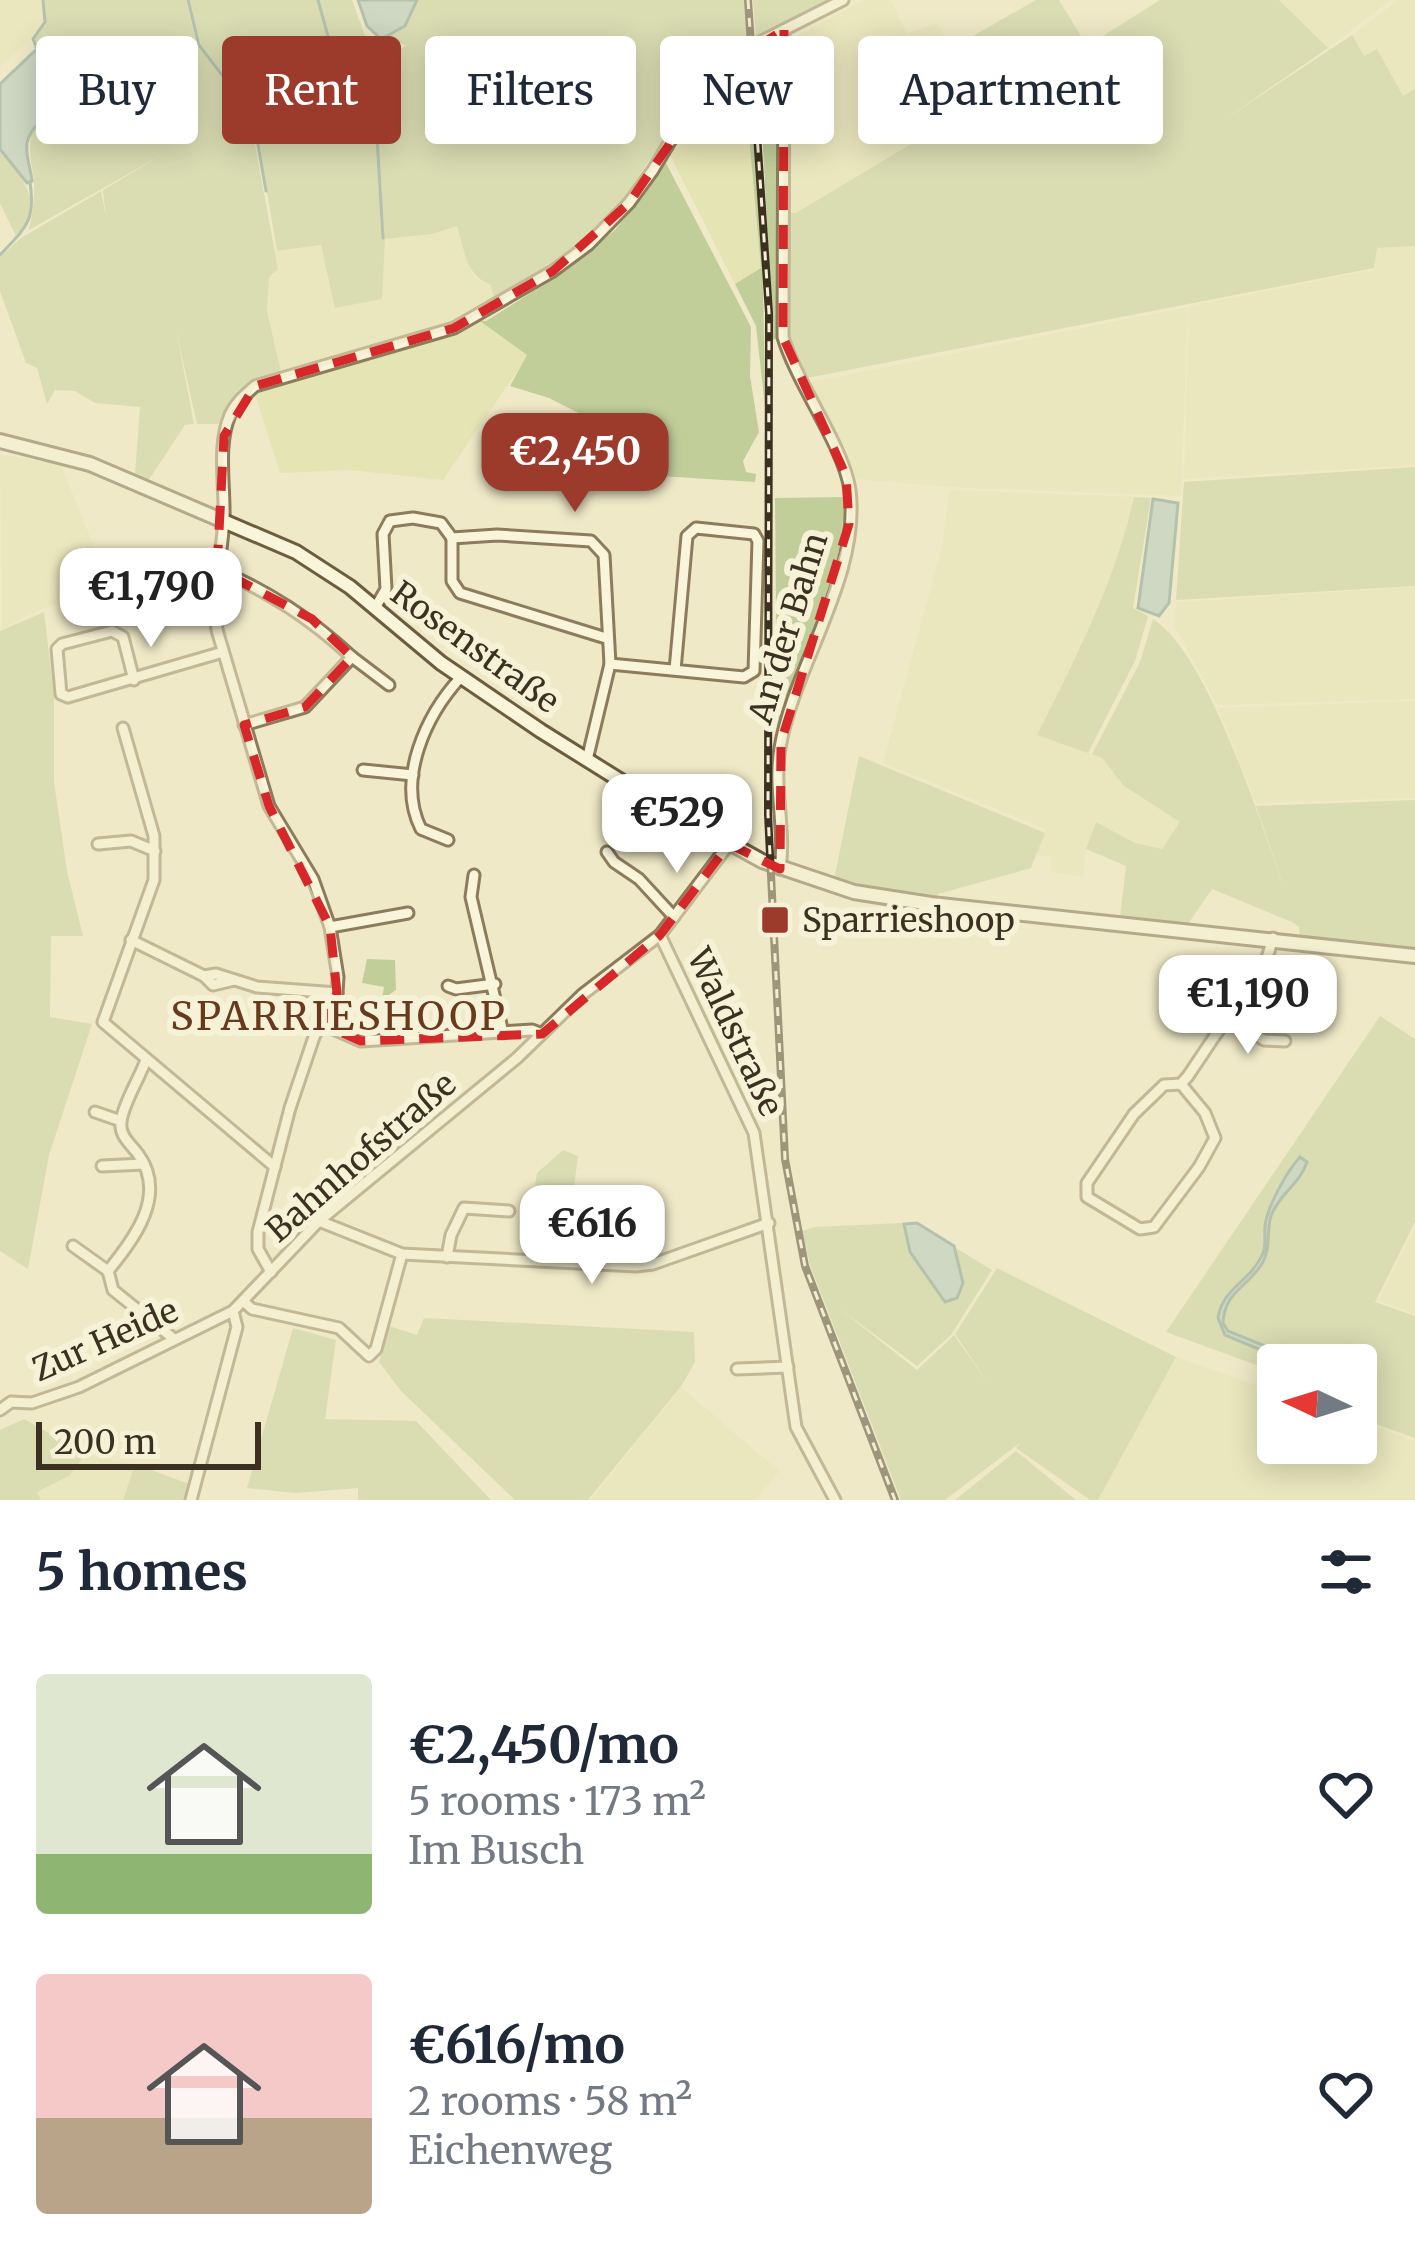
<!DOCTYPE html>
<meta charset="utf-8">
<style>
body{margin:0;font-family:Merriweather,serif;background:#f2f2f3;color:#1f2937;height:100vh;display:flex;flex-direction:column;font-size:45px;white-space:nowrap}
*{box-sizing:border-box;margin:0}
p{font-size:39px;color:#747a83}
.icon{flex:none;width:66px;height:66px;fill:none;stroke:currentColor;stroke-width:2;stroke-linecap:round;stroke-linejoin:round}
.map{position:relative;height:1500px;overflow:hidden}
.details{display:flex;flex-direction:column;background:#fff;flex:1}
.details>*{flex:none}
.banner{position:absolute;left:36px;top:36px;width:1344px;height:108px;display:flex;gap:24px}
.needle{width:78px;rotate:274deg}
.tools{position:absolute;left:1257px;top:1344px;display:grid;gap:24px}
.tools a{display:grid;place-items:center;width:120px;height:120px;border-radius:12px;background:#fff;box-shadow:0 6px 30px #0003;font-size:60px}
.scale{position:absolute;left:36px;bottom:30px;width:225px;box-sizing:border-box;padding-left:12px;border:6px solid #3c3120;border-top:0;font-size:33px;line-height:42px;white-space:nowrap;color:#3c3120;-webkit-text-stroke:9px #f6f2d7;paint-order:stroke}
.price{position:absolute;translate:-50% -102px;padding:0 27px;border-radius:24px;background:#fff;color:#222;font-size:39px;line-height:78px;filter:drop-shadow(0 3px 6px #0008)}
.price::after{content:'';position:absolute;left:50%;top:72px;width:36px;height:27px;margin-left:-18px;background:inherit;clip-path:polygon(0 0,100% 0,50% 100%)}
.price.current{background:#9c3a2b;color:#fff}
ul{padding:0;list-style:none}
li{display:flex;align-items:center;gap:36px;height:300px;padding:0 36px}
li span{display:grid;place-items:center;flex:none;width:336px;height:240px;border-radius:12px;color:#555}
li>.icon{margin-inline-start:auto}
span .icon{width:144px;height:144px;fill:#fffc;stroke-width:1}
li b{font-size:51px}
h2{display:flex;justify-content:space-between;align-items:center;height:144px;padding:0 36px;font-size:51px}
.chip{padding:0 42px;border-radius:12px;background:#fff;box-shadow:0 6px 30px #0003;font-size:42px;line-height:108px}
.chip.current{background:#9c3a2b;color:#fff}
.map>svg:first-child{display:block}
.farmland{fill:#e5e4b4}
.green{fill:#c1ce9a}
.water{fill:#a8c3bf;stroke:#6e928e;stroke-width:3}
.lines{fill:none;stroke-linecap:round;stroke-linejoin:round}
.stream{stroke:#6e928e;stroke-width:3}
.street-casing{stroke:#8c7c5c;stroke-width:15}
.secondary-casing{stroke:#6d5d3f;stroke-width:18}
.street{stroke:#f9f5db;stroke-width:9}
.secondary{stroke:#f9f5db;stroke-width:12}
.rail-casing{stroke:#3c3120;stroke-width:8}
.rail{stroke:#f6f2d7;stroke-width:3;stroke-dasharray:9;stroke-linecap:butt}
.marked{fill:none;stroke:#d62828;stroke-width:9;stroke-dasharray:24 15;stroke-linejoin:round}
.poi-dot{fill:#9c3a2b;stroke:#f6f2d7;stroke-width:4.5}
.labels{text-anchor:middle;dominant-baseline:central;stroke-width:12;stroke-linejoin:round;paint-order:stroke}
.street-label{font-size:33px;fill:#3c3120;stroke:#f6f2d7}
.poi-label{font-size:33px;fill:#3c3120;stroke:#f6f2d7;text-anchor:start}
.quarter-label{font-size:39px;letter-spacing:3px;fill:#69391e;stroke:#f6f2d7}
</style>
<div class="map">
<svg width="1415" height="1500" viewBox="0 0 1415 1500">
<rect width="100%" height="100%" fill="#efe9c7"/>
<g class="farmland">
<polygon points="0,0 42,0 43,22 37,34 0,66"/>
<polygon points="865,0 891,0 907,34 937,22 979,104 796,214 785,213 795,37"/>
<polygon points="1279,0 1391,0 1328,48"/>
<polygon points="1398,0 1415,0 1415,89 1403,97 1377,50 1364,56 1352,35"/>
<polygon points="743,70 761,269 735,284 668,151"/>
<polygon points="458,225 472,274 477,280 490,284 495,300 461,321 281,372 267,311 269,277 278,269 275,252 321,245 381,299 384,239 433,234"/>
<polygon points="1415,246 1415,465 1184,479 1189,306 1374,270 1376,248"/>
<polygon points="1188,307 1181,496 949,487 856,479 809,382"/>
<polygon points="480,321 528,355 443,480 351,470 280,473 255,394 296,377 449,336"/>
<polygon points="0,454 61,465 111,589 41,609 2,629"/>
<polygon points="949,490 1134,497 1124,542 1104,600 1038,734 1102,758 1125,786 1180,822 1162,849 1135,843 1097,822 1086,849 1083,877 1050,871 1051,857 1036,855 1046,829 883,763 942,547"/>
<polygon points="1415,587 1415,699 1217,705 1175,627 1176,602"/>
<polygon points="1415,701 1415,798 1256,803 1218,708"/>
<polygon points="1415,1228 1415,1314 1378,1301"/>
<polygon points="1176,1357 1278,1393 1278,1443 1356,1443 1356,1420 1415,1441 1415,1500 1098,1500"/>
<polygon points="681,1387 779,1471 756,1500 590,1500"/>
<polygon points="86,1454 135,1465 123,1500 41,1500 36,1492 69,1476"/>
</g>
<g class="green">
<path d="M44,0H186L198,46L250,117L278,269L269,277L267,311L281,372C252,384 234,395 219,424H197L176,330L194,424L185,425L148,481L135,474L140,407L95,403L75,391L55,390L47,404L37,368L26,363L0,291V257L21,238L101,191L106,217L103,190L167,152L29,230C33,212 36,192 33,173C24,131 34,112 80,113C107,113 120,119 140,137L154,131L57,50L46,55L34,40L46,23Z"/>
<path d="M189,0H352L369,47L390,55L407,45L382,39L405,26L417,0H746L750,44C708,60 643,177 609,217C577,252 535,275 495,300L490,284C466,277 464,248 457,226L433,234L385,239L382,299L335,308L321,245L277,251L254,116L201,45Z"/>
<polygon points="753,0 838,0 756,40"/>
<polygon points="1036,0 1059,0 1087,46 1160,0 1279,0 1328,48 1225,119 1352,35 1364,56 1377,49 1403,96 1415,89 1415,246 1377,248 1374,268 807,378 787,338 785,213 796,213 978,104 950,49"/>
<polygon points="776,43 782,51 781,337 773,340 758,49"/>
<polygon points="748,56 762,216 765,407 756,326 735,284 761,268 743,71 679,137 724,73"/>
<path d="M0,150C21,176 49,207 16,236L0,203Z"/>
<polygon points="666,163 751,327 750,376 759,432 743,461 746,472 756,474 755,482 612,473 614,431 549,398 510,386 527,355 480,321 486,321 567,270 616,229"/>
<polygon points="1415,467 1415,586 1176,600 1184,482"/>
<polygon points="846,497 837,564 777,734 775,498"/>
<path d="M1134,497L1151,498L1133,608L1148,616L1135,661L1088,753L1037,735C1076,657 1115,583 1134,497Z"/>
<polygon points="44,612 54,697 54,782 67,871 83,936 51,936 50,1017 92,1024 49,1155 28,1269 0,1251 0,631"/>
<path d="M1153,619C1208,653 1261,825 1285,890L1256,806L1415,800V952L1300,937L1299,927L1292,922L1212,889L1188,924L1120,918L1126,866L1086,849L1096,822L1135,843L1162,849L1180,822L1124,786L1102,758L1092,754L1140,662Z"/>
<polygon points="859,756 1045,833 1031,868 938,894 937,899 834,880"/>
<polygon points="367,959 395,960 396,990 389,995 384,1020 378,1019 384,987 362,983"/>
<polygon points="1380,1016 1415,1039 1415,1222 1375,1302 1415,1316 1415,1438 1356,1417 1356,1365 1278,1365 1278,1373 1166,1332"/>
<polygon points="563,1150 578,1156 574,1187 535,1185 537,1173"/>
<polygon points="903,1223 909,1252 944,1303 958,1299 963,1283 956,1248 992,1270 951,1335 917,1366 840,1309 917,1370 954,1335 990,1386 955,1334 997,1268 1176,1357 1098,1500 1090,1500 1016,1448 1021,1442 945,1500 901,1500 810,1265 802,1231 814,1227"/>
<polygon points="424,1318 694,1332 695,1362 682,1385 588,1500 515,1500 401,1391 379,1362 389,1326 417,1335"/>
<polygon points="293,1328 336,1340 325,1419 416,1421 491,1500 358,1500 358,1488 296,1493 247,1488"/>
<polygon points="24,1419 86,1454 69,1476 37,1492 41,1500 0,1500 0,1430"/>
<polygon points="1016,1451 1076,1500 955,1500"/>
<polygon points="135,1464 189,1484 184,1500 123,1500"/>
</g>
<g class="water">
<polygon points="358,0 417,0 405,26 381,39 367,26"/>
<path d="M37,49L46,55L57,50L153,131L140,136C133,130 126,122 118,118C90,104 35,107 27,143C25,156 31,169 32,181L27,183L0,149V84Z"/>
<polygon points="1153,499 1178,503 1169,603 1159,616 1138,608"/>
<path d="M1300,1157L1307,1162C1300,1184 1279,1194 1271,1216C1266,1232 1271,1247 1263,1262C1250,1286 1224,1291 1223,1323L1228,1331L1312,1365H1297L1225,1335L1218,1318C1223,1287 1250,1282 1262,1255C1267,1246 1264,1236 1265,1226C1267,1207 1287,1171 1300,1157Z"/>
<polygon points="917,1223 954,1246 963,1283 957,1298 945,1302 910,1252 904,1224"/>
</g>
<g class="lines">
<g class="stream">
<polyline points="188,0 199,45 253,116 266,191"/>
<polyline points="318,0 338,72 352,90 374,87 383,238"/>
<polyline points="37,49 33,39 45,22 43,0"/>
<path d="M0,255C25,228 36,222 30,182"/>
</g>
<defs>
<g id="street">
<polyline points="452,538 452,581 460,593 606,638"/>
<path d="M217,569C269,592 310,618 352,657L305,707L244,725"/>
<polyline points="375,608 386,589 383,534 390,521 413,518 441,523 452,538 497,535 591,541 604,555 610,664 587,760"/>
<polyline points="352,657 389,685"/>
<polyline points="610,664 744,677 754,671 758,541 754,534 696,528 687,536 675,670"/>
<polyline points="134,680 123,637 112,631 62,644 57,649 61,694 68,697 223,652"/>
<polyline points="123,728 154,836 154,880 103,1022 275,1167"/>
<polyline points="363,770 413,775"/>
<path d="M448,840L421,829C396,779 426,715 461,677"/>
<polyline points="98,844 131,841 155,851"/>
<polyline points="607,852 614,862 639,879 674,917"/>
<path d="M780,869C786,830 773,788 780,748C793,667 861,577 850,490C844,447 797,384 783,337L784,30"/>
<polyline points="474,875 471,897 503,1033"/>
<polyline points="330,927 408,913"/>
<polyline points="660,935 754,1133 796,1427 835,1500"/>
<polyline points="131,940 204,976 216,974 257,987 337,993"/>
<polyline points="204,976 213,985 234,980"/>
<polyline points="448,986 456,989 495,984"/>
<polyline points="1229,1018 1264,1040 1285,1041"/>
<polyline points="322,1024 361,1041 532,1030 542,1034"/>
<path d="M146,1060C139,1079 124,1102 121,1121C119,1136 130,1143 138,1154C168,1195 134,1239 108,1271L113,1290L174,1339"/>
<polyline points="1181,1084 1205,1113 1215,1138 1199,1167 1154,1227 1140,1229 1087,1197 1087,1183 1134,1114 1164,1085 1181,1084 1188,1076 1267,958 1273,938"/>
<polyline points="95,1112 121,1121"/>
<polyline points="102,1166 144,1164"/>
<polyline points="550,1214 602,1218"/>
<polyline points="319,1221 402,1254 636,1266 653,1264 769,1223"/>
<polyline points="73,1246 108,1271"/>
<polyline points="447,1257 451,1235 464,1208 509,1211"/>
<polyline points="598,1265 607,1194 635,1197 645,1202 654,1227"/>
<path d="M271,1272L258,1249V1232L290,1108L314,1037L337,993L338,977L330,927L313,879L269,806L217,630C212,592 222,556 224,518C225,485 217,445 230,415C236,402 245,395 255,386L454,328L553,271L588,245L629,203L653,170L693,103L721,69L752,46L843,0"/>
<polyline points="243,1301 252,1309 339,1328 369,1356 376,1349 402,1254"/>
<polyline points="737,1369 788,1367"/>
<polyline points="0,1410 11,1402 32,1403 79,1387 233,1311 319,1221 517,1058 583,994 660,935 729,844"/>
<polyline points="191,1500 237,1327 233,1311"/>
</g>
<polyline id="secondary" points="0,441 90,464 296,552 350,587 441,663 541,731 650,799 762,861 854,892 931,904 1415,956"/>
</defs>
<use href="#street" class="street-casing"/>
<use href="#secondary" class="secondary-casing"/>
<use href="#street" class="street"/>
<use href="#secondary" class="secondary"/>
<defs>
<polyline id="rail" points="748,0 769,313 768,814 785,1159 805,1266 895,1500"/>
</defs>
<use href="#rail" class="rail-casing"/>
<use href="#rail" class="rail"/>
</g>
<path d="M0 0H1415V1500H0ZM784,30L783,337L846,476L849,524L781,742L780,869L729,844L660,935L542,1034L361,1041L322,1024L337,993L330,927L269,806L244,725L305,707L352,657L312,619L217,569L224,436L255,386L454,328L553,271L629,203L721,69Z" fill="#efe9c7" fill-opacity=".55" fill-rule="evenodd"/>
<path class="marked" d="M784,30L783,337L846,476L849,524L781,742L780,869L729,844L660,935L542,1034L361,1041L322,1024L337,993L330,927L269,806L244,725L305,707L352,657L312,619L217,569L224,436L255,386L454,328L553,271L629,203L721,69Z"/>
<rect class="poi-dot" x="760" y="905" width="30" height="30" rx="6"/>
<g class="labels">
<g class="street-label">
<text transform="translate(788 628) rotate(-73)">An der Bahn</text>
<text transform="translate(475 647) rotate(36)">Rosenstraße</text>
<text transform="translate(735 1032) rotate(65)">Waldstraße</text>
<text transform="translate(361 1157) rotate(-41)">Bahnhofstraße</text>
<text transform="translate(105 1340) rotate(-24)">Zur Heide</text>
</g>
<g class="poi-label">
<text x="802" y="920">Sparrieshoop</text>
</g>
<g class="quarter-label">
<text x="339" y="1016">SPARRIESHOOP</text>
</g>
</g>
</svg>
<div class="tools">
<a><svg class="needle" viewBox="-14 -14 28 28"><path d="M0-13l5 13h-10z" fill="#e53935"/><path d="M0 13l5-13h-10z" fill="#747a83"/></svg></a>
</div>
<div class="scale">200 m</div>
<b class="price current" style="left:575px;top:515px">€2,450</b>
<b class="price" style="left:151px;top:650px">€1,790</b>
<b class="price" style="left:677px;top:876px">€529</b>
<b class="price" style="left:1248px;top:1057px">€1,190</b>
<b class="price" style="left:592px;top:1287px">€616</b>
<div class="banner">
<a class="chip">Buy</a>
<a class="chip current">Rent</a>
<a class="chip">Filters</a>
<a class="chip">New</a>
<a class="chip">Apartment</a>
</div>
</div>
<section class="details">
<h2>5 homes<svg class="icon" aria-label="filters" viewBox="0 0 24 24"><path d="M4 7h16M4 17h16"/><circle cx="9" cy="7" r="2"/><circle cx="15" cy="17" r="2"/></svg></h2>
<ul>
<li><span style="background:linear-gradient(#dfe7d0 75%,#8fb573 0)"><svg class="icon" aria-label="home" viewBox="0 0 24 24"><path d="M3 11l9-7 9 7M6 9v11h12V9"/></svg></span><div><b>€2,450/mo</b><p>5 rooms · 173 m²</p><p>Im Busch</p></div><svg class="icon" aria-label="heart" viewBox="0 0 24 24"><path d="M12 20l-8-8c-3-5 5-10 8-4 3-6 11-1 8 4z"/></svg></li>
<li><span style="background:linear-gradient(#f6c9c9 60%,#b9a48a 0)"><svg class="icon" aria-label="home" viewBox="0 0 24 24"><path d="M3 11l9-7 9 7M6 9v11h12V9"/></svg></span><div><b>€616/mo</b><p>2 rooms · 58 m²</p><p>Eichenweg</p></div><svg class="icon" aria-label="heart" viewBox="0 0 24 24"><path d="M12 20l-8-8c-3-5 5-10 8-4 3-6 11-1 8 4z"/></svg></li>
</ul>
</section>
